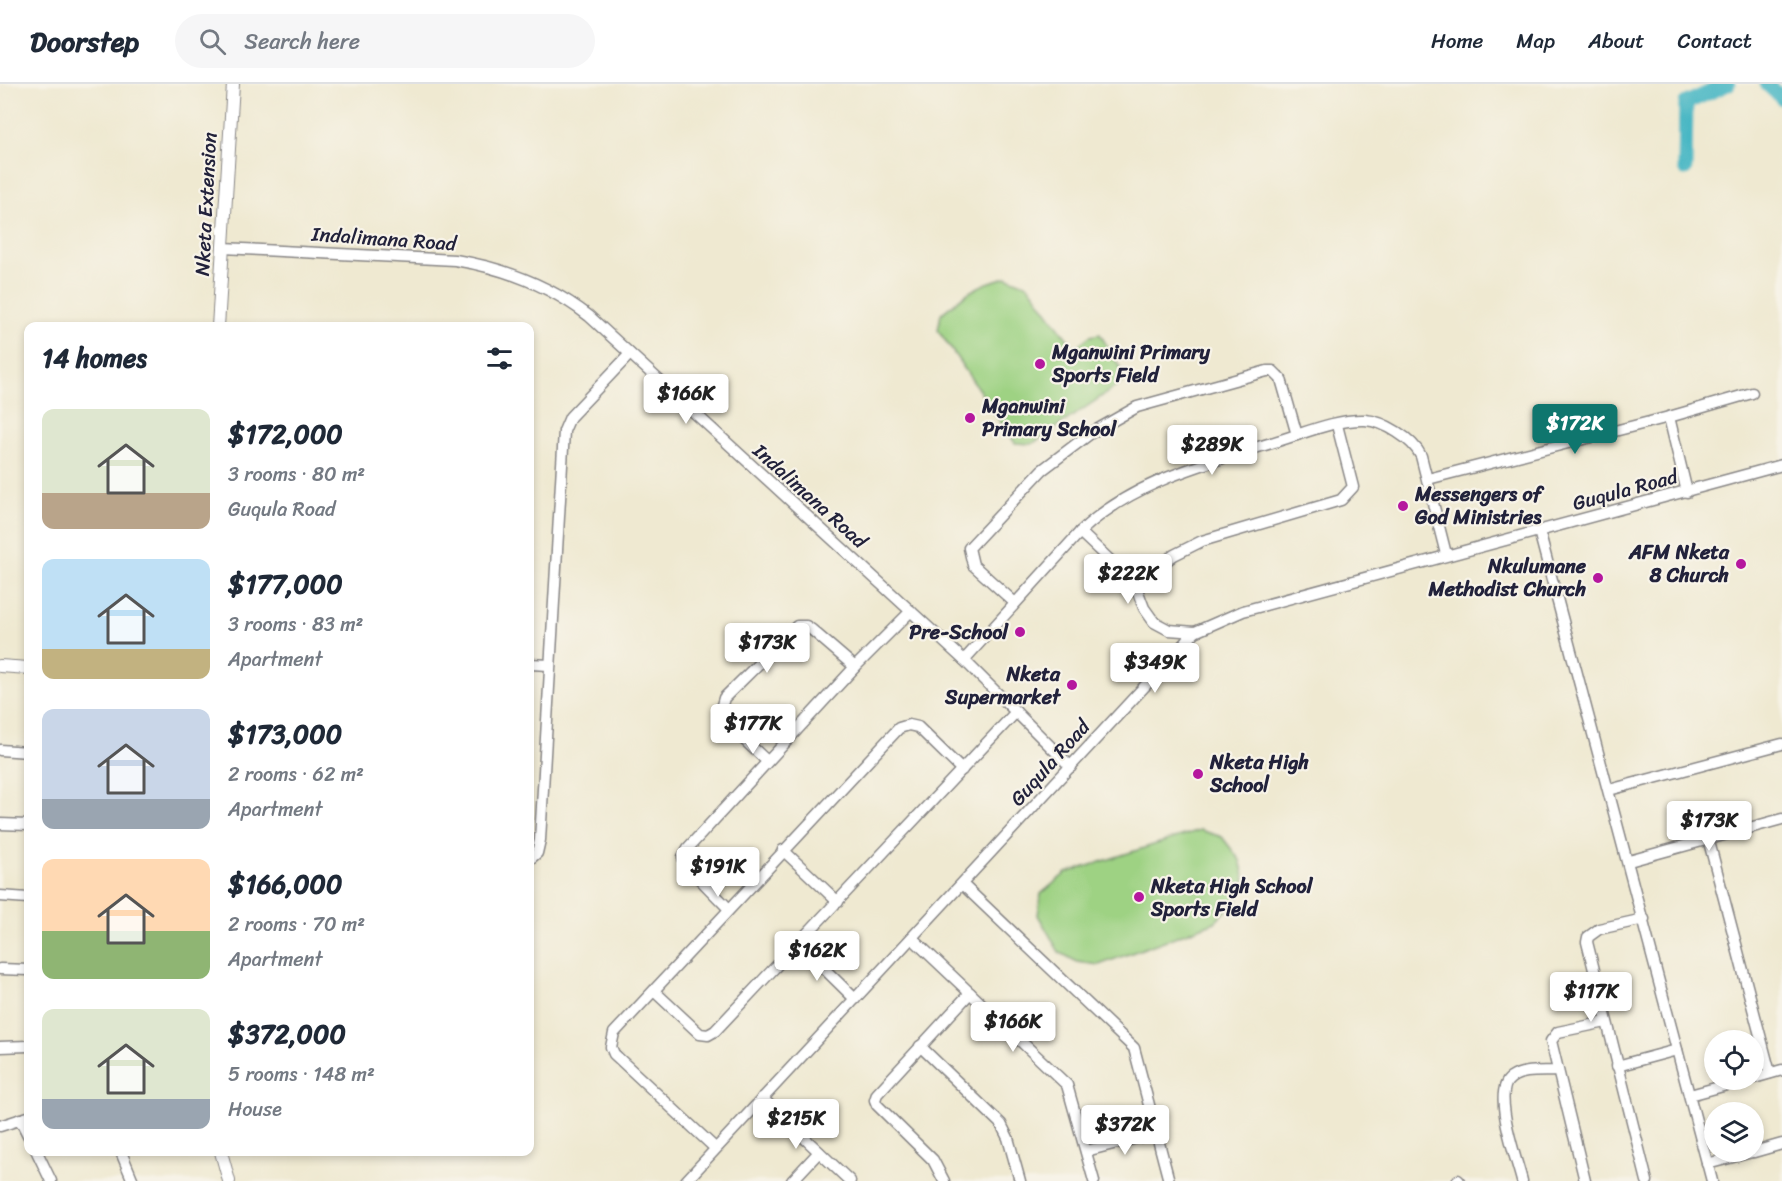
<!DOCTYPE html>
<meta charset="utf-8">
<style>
body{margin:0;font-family:Sriracha,sans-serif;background:#f6f6f7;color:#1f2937;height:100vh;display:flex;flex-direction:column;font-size:22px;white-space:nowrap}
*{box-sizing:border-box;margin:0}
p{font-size:20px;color:#747a83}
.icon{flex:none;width:33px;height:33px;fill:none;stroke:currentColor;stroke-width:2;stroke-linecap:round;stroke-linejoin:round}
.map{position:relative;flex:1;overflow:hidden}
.sheet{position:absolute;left:24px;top:238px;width:510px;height:834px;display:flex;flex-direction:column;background:#fff;border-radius:12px;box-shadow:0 3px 9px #0003}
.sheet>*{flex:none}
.tools{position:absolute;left:1704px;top:946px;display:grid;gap:12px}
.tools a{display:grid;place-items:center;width:60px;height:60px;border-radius:50%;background:#fff;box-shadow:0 3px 9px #0003;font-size:30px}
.price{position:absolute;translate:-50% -51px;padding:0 14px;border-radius:6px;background:#fff;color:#222;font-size:20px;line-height:39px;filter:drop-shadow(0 2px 3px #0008)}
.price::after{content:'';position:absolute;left:50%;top:36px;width:18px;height:14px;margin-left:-9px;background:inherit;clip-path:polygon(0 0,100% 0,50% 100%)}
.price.on{background:#0f766e;color:#fff}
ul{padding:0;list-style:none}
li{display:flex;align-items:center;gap:18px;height:150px;padding:0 18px}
li span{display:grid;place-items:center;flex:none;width:168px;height:120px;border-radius:12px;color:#555}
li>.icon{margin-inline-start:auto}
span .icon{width:72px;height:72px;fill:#fffc;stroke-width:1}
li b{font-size:26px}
h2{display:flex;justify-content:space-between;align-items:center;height:72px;padding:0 18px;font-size:26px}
header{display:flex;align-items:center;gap:36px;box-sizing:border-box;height:84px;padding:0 30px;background:#fff;border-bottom:2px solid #e0e1e3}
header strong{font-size:28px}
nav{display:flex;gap:33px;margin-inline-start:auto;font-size:21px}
.search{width:420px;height:54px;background:#f6f6f7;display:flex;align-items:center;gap:15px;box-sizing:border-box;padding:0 21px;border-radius:33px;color:#747a83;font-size:22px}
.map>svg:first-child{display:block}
.green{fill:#9ed283;stroke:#607a5f;stroke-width:1.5}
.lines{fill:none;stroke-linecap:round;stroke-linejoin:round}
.river{stroke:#4ab7c4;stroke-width:15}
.minor-casing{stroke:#888686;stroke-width:13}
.tertiary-casing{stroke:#888686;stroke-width:14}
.minor{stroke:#fff;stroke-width:10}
.tertiary{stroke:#fff;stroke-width:12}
.poi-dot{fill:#b5179e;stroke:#f7f3e8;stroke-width:2}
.labels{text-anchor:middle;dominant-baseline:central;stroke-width:4.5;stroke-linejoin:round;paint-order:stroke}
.street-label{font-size:20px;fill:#22223b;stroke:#f7f3e8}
.poi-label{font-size:20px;font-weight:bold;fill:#22223b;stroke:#f7f3e8;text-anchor:start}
</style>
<header>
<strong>Doorstep</strong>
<div class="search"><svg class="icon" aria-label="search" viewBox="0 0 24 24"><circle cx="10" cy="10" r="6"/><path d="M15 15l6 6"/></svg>Search here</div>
<nav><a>Home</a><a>Map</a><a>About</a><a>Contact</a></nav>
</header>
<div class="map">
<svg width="1782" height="1097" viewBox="0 0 1782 1097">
<rect width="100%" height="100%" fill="#f7f3e8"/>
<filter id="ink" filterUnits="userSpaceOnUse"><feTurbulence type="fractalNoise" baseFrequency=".0167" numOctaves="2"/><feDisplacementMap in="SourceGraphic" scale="12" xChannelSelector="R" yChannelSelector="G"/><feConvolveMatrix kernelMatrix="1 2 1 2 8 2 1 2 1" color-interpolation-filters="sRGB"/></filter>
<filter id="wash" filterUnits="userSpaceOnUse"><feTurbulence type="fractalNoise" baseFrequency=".008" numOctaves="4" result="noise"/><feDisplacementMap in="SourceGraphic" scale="24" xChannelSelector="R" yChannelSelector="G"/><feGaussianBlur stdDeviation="1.35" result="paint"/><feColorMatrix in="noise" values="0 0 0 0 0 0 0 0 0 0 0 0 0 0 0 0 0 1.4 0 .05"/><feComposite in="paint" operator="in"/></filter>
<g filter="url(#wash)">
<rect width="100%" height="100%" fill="#efe9d1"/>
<g class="green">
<path d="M1007,193L1028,201L1074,264L1090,252L1100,250L1127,295L1032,360L1015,359L938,246L941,230C964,211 977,200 1007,193Z"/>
<polygon points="1200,746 1222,753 1240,776 1245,795 1237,816 1215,838 1099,881 1077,878 1059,868 1038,831 1041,810 1066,789"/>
</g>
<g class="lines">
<g class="river">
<polyline points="1767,0 1782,14"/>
<polyline points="1685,84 1686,19 1728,0"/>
</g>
</g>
</g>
<g filter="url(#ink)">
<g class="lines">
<defs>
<g id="minor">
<path d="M223,164L455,176C504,184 549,201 589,232L964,576L1071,683"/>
<polyline points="1669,333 1752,309"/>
<polyline points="1428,395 1669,333 1687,408"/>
<polyline points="1539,447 1712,1097"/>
<polyline points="1080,448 1135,500 1144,524 1154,538 1169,546 1195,548"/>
<polyline points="1135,500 1174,471 1202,457 1341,416 1353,403 1337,341"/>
<polyline points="1015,519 973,481 969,464 1042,386 1091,349 1137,323 1267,287 1273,287 1281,295 1297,351"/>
<path d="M964,576L1080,448C1134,396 1211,378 1281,356C1307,348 1338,335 1365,336C1384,337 1413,355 1421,372L1446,470"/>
<polyline points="530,580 549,581"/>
<polyline points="0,666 28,668"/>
<polyline points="767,677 723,636 720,628 724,614 797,542 806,542 812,546 855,583"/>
<polyline points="1609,706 1782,660"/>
<polyline points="0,740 28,741"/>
<polyline points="1708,754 1770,989"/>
<polyline points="783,766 838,818"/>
<polyline points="530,775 537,769 540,756 564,347 570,333 630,270"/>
<polyline points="1629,777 1782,735"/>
<polyline points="962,800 1134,964 1169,1097"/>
<polyline points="0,812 28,814"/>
<polyline points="728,824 685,780 683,773 688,764 855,583 911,527"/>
<polyline points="1644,835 1599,845 1588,853 1587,858 1647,1097"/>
<polyline points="912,854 1067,1001 1094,1097"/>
<polyline points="799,860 855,915"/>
<polyline points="0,885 28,886"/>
<polyline points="654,907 700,950 708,951 715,947 1016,628"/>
<polyline points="920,962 1001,1040 1008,1054 1020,1097"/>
<polyline points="0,963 28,962"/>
<polyline points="1617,982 1677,966"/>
<polyline points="1754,994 1782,986"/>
<polyline points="1690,1011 1745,996"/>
<polyline points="762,1014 850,1097"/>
<polyline points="20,1035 28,1051"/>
<polyline points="0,1042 28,1033"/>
<polyline points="715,1064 614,970 611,963 614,949 899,644 909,641 918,643 962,686"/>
<polyline points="1086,1067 1156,1049"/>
<polyline points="37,1068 51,1097"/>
<polyline points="121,1068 133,1097"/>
<polyline points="1754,1068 1782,1060"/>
<polyline points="1707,1080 1752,1068"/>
<polyline points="1458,1096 1459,1097"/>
<polyline points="686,1097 1195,548 1243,527 1782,381"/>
<polyline points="792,1097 819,1068"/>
<polyline points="944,1097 933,1076 877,1021 875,1016 877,1010 970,909"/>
<path d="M1522,1097C1517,1076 1491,1007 1511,994C1523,985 1542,988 1557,987"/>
<polyline points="1585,1097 1551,957 1558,948 1606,938"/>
</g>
<g id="tertiary">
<polyline points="218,243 233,0"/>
<polyline points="0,582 28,584"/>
<polyline points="221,1068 229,1097"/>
</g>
</defs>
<use href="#minor" class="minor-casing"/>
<use href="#tertiary" class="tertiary-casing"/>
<use href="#minor" class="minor"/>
<use href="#tertiary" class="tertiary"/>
</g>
</g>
<g class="poi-dot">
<circle cx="1040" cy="280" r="6"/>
<circle cx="970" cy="334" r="6"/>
<circle cx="1403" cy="422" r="6"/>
<circle cx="1741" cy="480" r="6"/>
<circle cx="1598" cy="494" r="6"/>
<circle cx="1020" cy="548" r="6"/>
<circle cx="1072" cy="601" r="6"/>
<circle cx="1198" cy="690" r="6"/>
<circle cx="1139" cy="813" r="6"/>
</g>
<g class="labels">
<g class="street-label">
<text transform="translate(206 120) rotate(-87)">Nketa Extension</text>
<text transform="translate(384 155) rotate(4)">Indalimana Road</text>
<text transform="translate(1625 406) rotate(-15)">Guqula Road</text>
<text transform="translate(810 412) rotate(42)">Indalimana Road</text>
<text transform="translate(1050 679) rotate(-48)">Guqula Road</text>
</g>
<g class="poi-label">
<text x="1052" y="268">Mganwini Primary<tspan x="1052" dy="23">Sports Field</tspan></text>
<text x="982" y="322">Mganwini<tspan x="982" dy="23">Primary School</tspan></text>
<text x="1415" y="410">Messengers of<tspan x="1415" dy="23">God Ministries</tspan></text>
<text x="1729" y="468" text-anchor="end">AFM Nketa<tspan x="1729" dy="23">8 Church</tspan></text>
<text x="1586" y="482" text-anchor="end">Nkulumane<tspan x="1586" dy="23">Methodist Church</tspan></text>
<text x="1008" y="548" text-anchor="end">Pre-School</text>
<text x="1060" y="590" text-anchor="end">Nketa<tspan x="1060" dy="23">Supermarket</tspan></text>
<text x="1210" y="678">Nketa High<tspan x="1210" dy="23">School</tspan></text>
<text x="1151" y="802">Nketa High School<tspan x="1151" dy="23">Sports Field</tspan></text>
</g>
</g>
</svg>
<div class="tools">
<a><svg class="icon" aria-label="locate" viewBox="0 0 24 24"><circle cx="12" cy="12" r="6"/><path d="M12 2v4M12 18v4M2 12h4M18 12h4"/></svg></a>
<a><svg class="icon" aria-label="layers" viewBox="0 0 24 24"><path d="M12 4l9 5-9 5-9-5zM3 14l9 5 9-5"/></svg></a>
</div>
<b class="price" style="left:686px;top:341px">$166K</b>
<b class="price on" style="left:1575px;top:371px">$172K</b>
<b class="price" style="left:1212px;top:392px">$289K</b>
<b class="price" style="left:1128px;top:521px">$222K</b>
<b class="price" style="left:767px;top:590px">$173K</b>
<b class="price" style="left:1155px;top:610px">$349K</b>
<b class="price" style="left:753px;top:671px">$177K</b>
<b class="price" style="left:1709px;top:768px">$173K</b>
<b class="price" style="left:718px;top:814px">$191K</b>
<b class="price" style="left:817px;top:898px">$162K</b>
<b class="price" style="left:1591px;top:939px">$117K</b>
<b class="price" style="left:1013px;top:969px">$166K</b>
<b class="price" style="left:796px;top:1066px">$215K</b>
<b class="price" style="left:1125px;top:1072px">$372K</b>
<section class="sheet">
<h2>14 homes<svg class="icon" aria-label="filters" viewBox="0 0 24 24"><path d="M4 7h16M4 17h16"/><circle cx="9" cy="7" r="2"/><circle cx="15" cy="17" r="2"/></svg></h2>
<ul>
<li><span style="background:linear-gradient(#dfe7d0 70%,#b9a48a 0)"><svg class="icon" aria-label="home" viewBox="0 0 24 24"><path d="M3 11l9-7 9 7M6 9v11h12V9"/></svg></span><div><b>$172,000</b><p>3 rooms · 80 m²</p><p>Guqula Road</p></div></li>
<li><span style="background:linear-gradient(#bfe0f5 75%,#c2b280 0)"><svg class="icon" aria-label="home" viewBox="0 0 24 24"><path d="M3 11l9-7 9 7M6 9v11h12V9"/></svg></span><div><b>$177,000</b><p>3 rooms · 83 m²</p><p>Apartment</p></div></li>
<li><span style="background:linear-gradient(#c9d6e8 75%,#9aa5b1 0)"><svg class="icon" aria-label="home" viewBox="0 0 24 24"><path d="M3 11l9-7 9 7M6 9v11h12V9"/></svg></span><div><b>$173,000</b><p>2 rooms · 62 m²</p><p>Apartment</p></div></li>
<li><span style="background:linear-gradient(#ffd9b3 60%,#8fb573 0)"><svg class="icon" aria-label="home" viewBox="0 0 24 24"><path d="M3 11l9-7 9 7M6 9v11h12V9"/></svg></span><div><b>$166,000</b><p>2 rooms · 70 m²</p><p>Apartment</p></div></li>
<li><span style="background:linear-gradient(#dfe7d0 75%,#9aa5b1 0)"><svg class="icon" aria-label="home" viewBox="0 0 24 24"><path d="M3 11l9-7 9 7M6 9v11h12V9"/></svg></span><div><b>$372,000</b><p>5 rooms · 148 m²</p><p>House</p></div></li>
</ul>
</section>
</div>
